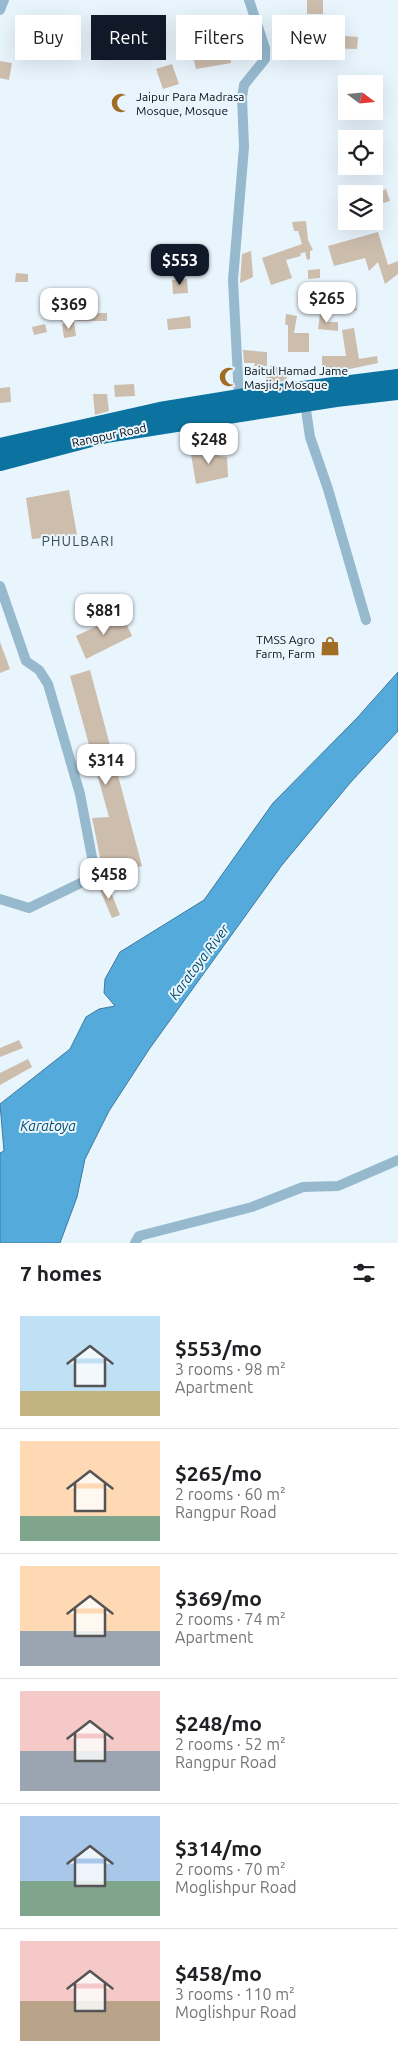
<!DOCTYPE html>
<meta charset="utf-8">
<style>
body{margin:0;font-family:Ubuntu,sans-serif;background:#f6f6f6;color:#202124;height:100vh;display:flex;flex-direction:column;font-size:19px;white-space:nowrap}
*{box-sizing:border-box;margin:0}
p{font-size:16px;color:#757577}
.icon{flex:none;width:28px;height:28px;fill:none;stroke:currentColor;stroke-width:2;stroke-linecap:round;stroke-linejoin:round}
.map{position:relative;height:1243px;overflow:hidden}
.drawer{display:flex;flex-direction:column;background:#fff;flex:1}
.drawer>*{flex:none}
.hud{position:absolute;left:15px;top:15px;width:369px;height:45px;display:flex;gap:10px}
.needle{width:32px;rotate:106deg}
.fabs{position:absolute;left:338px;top:75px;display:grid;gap:10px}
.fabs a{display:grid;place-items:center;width:45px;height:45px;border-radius:0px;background:#fff;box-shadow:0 5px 20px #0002;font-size:25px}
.price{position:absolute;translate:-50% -42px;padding:0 11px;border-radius:10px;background:#fff;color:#222;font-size:16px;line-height:32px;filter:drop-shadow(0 1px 2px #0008)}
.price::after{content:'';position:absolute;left:50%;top:30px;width:15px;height:11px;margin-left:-8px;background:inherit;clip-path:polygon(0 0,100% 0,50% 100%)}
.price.active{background:#111827;color:#fff}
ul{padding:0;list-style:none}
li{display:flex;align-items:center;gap:15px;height:125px;padding:0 20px}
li+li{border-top:1px solid #e0e0e0}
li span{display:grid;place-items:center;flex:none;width:140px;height:100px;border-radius:0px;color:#555}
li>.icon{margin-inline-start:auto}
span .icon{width:60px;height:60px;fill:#fffc;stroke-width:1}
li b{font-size:21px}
h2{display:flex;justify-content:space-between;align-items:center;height:60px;padding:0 20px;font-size:21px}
.tag{padding:0 18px;border-radius:0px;background:#fff;box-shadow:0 5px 20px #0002;font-size:18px;line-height:45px}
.tag.active{background:#111827;color:#fff}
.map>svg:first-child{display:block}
.water{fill:#54aada;stroke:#3d7b9e}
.building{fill:#ccbdad}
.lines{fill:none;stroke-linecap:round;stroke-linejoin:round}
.street{stroke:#96b9ce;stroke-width:10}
.highway{stroke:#0c73a0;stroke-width:18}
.labels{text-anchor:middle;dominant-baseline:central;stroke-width:4;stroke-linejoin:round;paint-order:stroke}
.poi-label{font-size:12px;fill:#070e12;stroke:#e9f5fd;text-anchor:start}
.street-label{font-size:12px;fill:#070e12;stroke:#e9f5fd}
.neighbourhood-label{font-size:14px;letter-spacing:1px;fill:#3c4d58;stroke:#e9f5fd}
.water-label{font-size:14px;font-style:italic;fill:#014c6c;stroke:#e9f5fd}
</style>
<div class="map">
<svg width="398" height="1243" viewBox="0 0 398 1243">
<rect width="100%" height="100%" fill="#e9f5fd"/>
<polygon class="water" points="398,672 398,731 350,783 282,865 150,1048 109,1111 85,1159 77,1197 60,1243 0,1243 0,1153 4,1151 0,1104 70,1049 86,1017 99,1009 115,1006 104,993 105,979 120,952 204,900 273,803 357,718"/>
<g class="building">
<rect x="307" y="0" width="16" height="14"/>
<polygon points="321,19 334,20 332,35 358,37 357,49 318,48"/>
<polygon points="283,20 299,21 297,49 281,48"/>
<polygon points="228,47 231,63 196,69 192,52"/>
<polygon points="0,61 12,63 9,80 0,78"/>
<polygon points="172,64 179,84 163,89 156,69"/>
<polygon points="386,189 390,201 380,204 376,193"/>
<polygon points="306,221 308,240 313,250 310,251 310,259 307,260 305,252 300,254 301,256 286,260 292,278 271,285 262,258 302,244 298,231 294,231 292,222"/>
<polygon points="378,232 388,265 398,261 398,274 385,284 378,262 369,271 365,258 334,266 328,246"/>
<polygon points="251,251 253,277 240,283 242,254"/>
<polygon points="320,269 320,278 308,279 308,270"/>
<polygon points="16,273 28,274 28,282 15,282"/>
<polygon points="187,279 188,293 173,294 172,280"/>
<polygon points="349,285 357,310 344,314 336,289"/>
<polygon points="87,310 87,313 107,313 107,321 77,321 76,311"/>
<polygon points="286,314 297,316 294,333 309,333 309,352 288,352 288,325 285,325"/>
<polygon points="320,314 329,315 328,322 338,322 338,331 318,329"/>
<polygon points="190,316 191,328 168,330 167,319"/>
<polygon points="74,322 76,336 64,338 62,324"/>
<polygon points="45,324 47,332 34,335 32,327"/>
<polygon points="354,328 359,359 377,356 378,363 345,370 322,370 322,356 346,356 342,330"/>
<polygon points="243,350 267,352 267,366 254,366 255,363 244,363"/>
<polygon points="271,365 289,372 285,381 264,384"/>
<polygon points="134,384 135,396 115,397 114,385"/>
<polygon points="10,387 11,402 0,403 0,388"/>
<polygon points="93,394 107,394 109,411 95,415"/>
<polygon points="218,447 219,456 227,457 228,477 196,484 190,448"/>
<polygon points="69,490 77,535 32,539 26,498"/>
<polygon points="122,614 132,636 86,659 76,636"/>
<polygon points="0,642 10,669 0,673"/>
<polygon points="90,670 142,866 104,877 92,818 109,817 70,676"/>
<polygon points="107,882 120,915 112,918 98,885"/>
<polygon points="19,1040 23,1048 0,1057 0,1048"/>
<polygon points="28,1059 32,1067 0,1085 0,1073"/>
</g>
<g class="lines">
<g class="street">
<polyline points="0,10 4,0"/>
<polyline points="239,398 233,280 244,147 242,97 244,85 265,59 265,48 249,0"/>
<polyline points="305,403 310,437 328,489 366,620"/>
<polyline points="0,586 26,661 39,670 48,684 80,794 94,868 91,878 29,908 0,899"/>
<polyline points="135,1243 139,1236 252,1207 303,1187 338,1186 398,1160"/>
</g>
<g class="highway">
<polyline points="0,447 160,411 246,397 398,378"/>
<polyline points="0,462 106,434 336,398 398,391"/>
</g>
</g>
<defs>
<symbol id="mosque-bare" viewBox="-9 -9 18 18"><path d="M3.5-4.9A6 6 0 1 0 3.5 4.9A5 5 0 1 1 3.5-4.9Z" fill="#a16c24" stroke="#e9f5fd" stroke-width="2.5" paint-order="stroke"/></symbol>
<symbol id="shop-bare" viewBox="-9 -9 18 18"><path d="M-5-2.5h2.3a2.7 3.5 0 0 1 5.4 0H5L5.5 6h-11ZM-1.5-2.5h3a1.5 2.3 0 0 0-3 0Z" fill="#a16c24" stroke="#e9f5fd" stroke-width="2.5" paint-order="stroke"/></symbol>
</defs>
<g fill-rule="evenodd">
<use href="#mosque-bare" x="107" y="89" width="28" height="28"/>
<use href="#mosque-bare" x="215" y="363" width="28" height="28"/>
<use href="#shop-bare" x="316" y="632" width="28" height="28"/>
</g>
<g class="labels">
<g class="poi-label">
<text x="136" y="96">Jaipur Para Madrasa<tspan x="136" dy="14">Mosque, Mosque</tspan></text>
<text x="244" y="370">Baitul Hamad Jame<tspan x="244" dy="14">Masjid, Mosque</tspan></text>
<text x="315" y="639" text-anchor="end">TMSS Agro<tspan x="315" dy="14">Farm, Farm</tspan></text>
</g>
<g class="street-label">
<text transform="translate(109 435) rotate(-12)">Rangpur Road</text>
</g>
<g class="neighbourhood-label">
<text x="78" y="541">PHULBARI</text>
</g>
<g class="water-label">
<text transform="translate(199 962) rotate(-53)">Karatoya River</text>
<text x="48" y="1126">Karatoya</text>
</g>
</g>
</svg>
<div class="fabs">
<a><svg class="needle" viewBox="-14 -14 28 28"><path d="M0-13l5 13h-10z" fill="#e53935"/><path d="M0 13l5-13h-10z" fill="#757577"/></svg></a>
<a><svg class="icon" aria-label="locate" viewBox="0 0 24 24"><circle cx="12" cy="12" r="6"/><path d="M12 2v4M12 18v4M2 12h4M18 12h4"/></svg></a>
<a><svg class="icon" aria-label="layers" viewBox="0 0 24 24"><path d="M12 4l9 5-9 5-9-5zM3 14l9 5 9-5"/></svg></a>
</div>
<b class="price active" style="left:180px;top:286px">$553</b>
<b class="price" style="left:327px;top:324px">$265</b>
<b class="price" style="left:69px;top:330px">$369</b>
<b class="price" style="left:209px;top:465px">$248</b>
<b class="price" style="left:104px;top:636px">$881</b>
<b class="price" style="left:106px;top:786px">$314</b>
<b class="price" style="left:109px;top:900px">$458</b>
<div class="hud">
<a class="tag">Buy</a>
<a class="tag active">Rent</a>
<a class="tag">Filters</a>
<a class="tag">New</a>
</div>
</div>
<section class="drawer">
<h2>7 homes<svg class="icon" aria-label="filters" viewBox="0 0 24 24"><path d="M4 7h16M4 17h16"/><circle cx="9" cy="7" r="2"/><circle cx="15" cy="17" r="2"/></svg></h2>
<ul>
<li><span style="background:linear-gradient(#bfe0f5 75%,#c2b280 0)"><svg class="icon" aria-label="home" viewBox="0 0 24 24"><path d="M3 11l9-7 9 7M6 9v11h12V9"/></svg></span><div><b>$553/mo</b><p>3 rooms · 98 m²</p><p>Apartment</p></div></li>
<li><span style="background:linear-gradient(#ffd9b3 75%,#7fa58c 0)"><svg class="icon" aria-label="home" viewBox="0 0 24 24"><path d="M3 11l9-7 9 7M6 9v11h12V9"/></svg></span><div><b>$265/mo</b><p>2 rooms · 60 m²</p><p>Rangpur Road</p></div></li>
<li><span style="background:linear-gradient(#ffd9b3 65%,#9aa5b1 0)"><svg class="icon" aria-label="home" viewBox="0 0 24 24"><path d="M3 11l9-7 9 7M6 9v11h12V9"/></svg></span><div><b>$369/mo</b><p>2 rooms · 74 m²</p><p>Apartment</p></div></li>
<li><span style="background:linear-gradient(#f6c9c9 60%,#9aa5b1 0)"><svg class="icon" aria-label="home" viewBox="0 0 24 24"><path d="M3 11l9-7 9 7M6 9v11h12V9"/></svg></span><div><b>$248/mo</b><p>2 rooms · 52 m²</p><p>Rangpur Road</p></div></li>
<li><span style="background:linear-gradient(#a9c7e8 65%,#7fa58c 0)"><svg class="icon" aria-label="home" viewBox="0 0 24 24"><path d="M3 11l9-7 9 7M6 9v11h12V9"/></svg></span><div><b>$314/mo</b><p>2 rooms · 70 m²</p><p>Moglishpur Road</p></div></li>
<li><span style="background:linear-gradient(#f6c9c9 60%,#b9a48a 0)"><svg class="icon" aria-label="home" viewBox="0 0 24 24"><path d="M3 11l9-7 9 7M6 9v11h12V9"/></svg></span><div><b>$458/mo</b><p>3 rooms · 110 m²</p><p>Moglishpur Road</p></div></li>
</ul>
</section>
